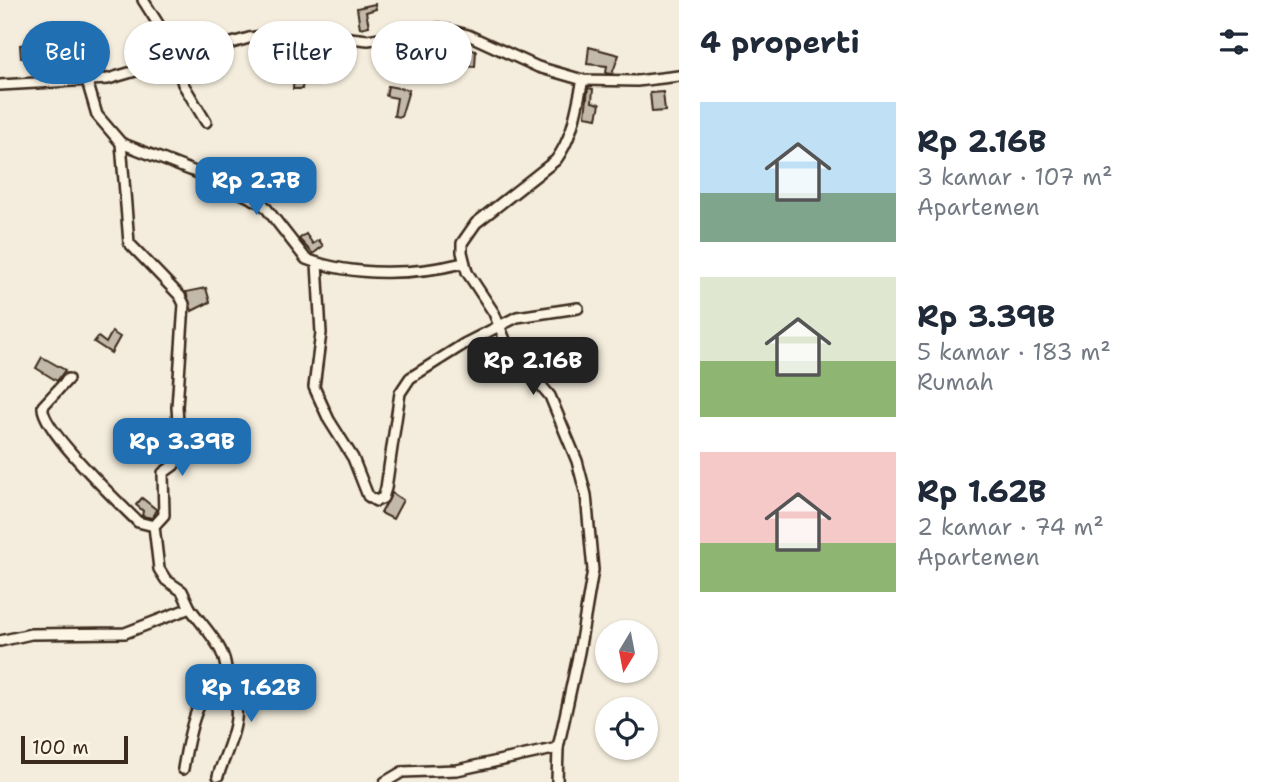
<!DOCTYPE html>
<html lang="id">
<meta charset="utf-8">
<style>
body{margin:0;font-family:"Shantell Sans",sans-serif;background:#f6f6f7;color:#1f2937;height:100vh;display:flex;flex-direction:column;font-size:26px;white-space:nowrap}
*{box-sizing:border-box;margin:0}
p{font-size:23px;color:#747a83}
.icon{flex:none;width:38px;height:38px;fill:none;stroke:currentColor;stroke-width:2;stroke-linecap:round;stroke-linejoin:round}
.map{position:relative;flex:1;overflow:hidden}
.details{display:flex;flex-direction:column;background:#fff;width:595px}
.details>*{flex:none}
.top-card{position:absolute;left:21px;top:21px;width:553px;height:63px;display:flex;gap:14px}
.needle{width:46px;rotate:190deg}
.controls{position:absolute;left:595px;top:620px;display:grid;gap:14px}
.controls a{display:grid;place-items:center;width:63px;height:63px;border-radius:50%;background:#fff;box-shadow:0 2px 5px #0004;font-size:35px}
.scale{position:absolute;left:21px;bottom:18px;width:107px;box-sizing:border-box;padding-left:7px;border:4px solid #3b2a1e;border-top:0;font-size:19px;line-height:24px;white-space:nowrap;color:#3b2a1e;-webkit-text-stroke:5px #fcf5e5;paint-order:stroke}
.price{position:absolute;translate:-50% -60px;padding:0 16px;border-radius:14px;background:#1f6fb2;color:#fff;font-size:23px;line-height:46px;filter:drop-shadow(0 2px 4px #0008)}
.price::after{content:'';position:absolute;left:50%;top:42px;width:21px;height:16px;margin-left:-10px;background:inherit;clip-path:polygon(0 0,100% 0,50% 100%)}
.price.active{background:#222;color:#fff}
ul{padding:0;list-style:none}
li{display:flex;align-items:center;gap:21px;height:175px;padding:0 21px}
li span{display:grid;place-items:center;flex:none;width:196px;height:140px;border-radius:0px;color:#555}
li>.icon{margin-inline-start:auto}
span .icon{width:84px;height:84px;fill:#fffc;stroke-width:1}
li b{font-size:30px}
h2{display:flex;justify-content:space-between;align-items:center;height:84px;padding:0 21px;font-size:30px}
.chip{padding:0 24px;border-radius:32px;background:#fff;box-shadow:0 2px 5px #0004;font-size:24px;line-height:63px}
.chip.active{background:#1f6fb2;color:#fff}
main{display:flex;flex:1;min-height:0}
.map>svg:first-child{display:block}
.building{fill:#c3b9aa;stroke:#3b2a1e;stroke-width:2}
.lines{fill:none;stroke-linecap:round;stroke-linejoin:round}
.minor-casing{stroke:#3b2a1e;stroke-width:14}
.minor{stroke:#fcf5e5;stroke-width:9}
</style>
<main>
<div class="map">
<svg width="679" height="782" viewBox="0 0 679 782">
<rect width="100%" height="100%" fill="#f4eddd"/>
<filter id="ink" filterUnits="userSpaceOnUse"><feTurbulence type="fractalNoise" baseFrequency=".0143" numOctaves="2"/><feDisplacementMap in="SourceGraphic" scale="14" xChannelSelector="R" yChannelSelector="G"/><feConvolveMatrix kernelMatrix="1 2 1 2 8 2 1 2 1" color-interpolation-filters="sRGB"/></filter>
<g filter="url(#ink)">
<g class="building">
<polygon points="375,4 376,9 366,12 369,26 360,28 357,8"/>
<polygon points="39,43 40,57 21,58 20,45"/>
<polygon points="63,47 66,69 53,70 51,48"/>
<polygon points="409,47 413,70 392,72 391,57 400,56 399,49"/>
<polygon points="446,47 476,50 475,67 463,66 463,60 444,58"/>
<polygon points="589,47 619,55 612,74 606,73 607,66 587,64"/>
<polygon points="295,53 318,54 317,67 305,66 302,89 293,89"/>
<polygon points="87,55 106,56 105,72 85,73"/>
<polygon points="388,86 409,90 401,117 394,116 397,98 386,96"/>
<polygon points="588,88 593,89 592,102 600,104 597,118 585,116"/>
<polygon points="663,92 665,111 652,112 650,93"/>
<polygon points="306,234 313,244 319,240 323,246 313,254 299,239"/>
<polygon points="206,288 210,302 192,311 186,292"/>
<polygon points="112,332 120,337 111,353 94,342 98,337 106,343"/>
<polygon points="42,357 65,370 57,381 36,368"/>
<polygon points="392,493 403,500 393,519 381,513"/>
<polygon points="142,498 157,510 152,518 142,516 143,511 136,505"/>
</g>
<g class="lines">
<defs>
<g id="minor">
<polyline points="143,0 162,30 169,62"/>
<polyline points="176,60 183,84 206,122"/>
<path d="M87,81L97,115L121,143L208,177L263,204L306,259C354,277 415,275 463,263"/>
<polyline points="0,85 108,79 249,38 275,34 313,34 368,40 440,28 468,35 538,67 583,80 637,81 679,76"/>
<polyline points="317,263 321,333 314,387 329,420 353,458 368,496 376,501 383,498 386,488 400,393 410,378 464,344 517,317 578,308"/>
<path d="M68,379L43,406C39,427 120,504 138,522L154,526"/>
<path d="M190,608C204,628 234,655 224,681"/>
<polyline points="0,641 31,634 125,633 190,608 182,591 166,580 159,569 154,526 164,515 163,473 174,465 180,454 177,407 184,304 180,296 129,243 121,143"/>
<path d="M183,769C187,746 196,684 224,681"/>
<path d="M218,776C227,747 251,708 224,681"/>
<polyline points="385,782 402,772 457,770 558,748"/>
<path d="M557,782L558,748L579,652L593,570L586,495L577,461L550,396L507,345L494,313L467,272L462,252V243L476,223L556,160C574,135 576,109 583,80"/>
</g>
</defs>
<use href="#minor" class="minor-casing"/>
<use href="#minor" class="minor"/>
</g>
</g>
</svg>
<div class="controls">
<a><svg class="needle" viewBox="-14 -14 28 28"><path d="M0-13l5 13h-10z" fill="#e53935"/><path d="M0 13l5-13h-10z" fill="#747a83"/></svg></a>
<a><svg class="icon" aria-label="locate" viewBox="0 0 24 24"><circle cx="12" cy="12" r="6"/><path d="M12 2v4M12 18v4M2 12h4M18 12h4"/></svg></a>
</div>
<div class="scale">100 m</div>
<b class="price" style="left:256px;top:217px">Rp 2.7B</b>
<b class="price active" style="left:533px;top:397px">Rp 2.16B</b>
<b class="price" style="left:182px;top:478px">Rp 3.39B</b>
<b class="price" style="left:251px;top:724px">Rp 1.62B</b>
<div class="top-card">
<a class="chip active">Beli</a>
<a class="chip">Sewa</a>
<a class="chip">Filter</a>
<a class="chip">Baru</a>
</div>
</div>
<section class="details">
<h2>4 properti<svg class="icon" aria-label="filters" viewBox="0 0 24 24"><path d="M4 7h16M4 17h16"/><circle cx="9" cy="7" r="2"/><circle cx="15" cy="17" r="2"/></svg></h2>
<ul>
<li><span style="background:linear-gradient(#bfe0f5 65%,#7fa58c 0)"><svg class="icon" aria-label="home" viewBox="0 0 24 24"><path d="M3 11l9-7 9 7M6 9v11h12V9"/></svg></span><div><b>Rp 2.16B</b><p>3 kamar · 107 m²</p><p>Apartemen</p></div></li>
<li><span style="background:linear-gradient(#dfe7d0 60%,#8fb573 0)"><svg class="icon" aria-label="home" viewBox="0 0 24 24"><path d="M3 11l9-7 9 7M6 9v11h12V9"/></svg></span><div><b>Rp 3.39B</b><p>5 kamar · 183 m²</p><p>Rumah</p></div></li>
<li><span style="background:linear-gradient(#f6c9c9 65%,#8fb573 0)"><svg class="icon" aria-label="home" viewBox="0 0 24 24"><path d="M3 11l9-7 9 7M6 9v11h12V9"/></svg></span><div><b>Rp 1.62B</b><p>2 kamar · 74 m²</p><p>Apartemen</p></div></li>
</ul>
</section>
</main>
